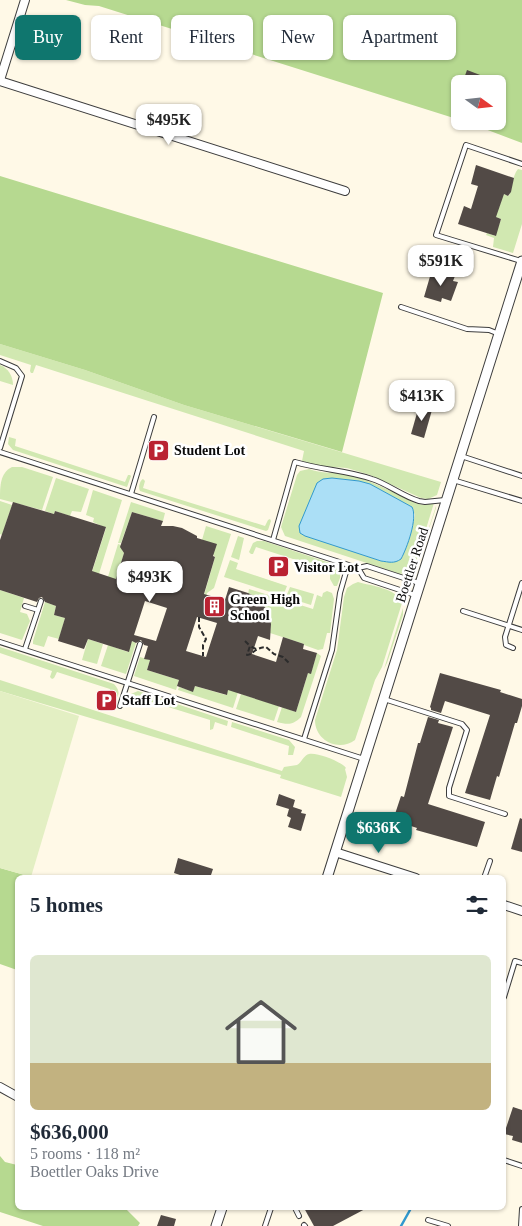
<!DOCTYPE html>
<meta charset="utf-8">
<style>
body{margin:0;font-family:"Times New Roman",serif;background:#f2f2f3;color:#1f2937;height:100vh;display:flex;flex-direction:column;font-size:19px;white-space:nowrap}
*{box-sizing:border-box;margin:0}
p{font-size:16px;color:#747a83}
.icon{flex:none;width:28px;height:28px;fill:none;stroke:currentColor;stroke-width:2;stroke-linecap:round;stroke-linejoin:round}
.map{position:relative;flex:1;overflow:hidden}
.sheet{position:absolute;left:15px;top:875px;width:491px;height:335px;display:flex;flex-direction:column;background:#fff;border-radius:8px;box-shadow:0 1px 4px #0004}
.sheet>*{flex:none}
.hud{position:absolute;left:15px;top:15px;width:492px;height:45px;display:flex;gap:10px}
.needle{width:32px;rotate:105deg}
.fabs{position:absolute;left:451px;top:75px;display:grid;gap:10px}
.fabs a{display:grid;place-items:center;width:55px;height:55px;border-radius:8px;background:#fff;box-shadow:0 1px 4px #0004;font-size:25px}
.price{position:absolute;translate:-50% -42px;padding:0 11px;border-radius:10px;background:#fff;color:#222;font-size:16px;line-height:32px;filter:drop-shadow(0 1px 2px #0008)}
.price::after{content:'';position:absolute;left:50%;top:30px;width:15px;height:11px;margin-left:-8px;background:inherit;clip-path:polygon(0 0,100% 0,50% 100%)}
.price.current{background:#0f766e;color:#fff}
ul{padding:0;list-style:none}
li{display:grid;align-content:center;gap:10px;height:265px;padding:0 15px}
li+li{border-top:1px solid #e0e1e3}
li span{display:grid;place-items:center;height:155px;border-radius:8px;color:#555}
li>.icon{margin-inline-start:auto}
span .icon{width:90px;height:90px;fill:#fffc;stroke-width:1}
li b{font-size:21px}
h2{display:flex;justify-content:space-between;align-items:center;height:60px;padding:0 15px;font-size:21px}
.pill{padding:0 18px;border-radius:8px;background:#fff;box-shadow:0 1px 4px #0004;font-size:18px;line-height:45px}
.pill.current{background:#0f766e;color:#fff}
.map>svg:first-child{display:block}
.green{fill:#d1e8b1;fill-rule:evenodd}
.forest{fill:#b6d990}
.pitch{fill:#e3efc3}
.water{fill:#abdff6;stroke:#3199ce}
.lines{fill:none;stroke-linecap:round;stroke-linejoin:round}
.stream{stroke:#3199ce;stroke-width:2.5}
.building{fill:#524a46;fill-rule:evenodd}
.service-casing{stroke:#3d3d3d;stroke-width:6}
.minor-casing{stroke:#3d3d3d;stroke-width:10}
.tertiary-casing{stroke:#3d3d3d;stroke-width:11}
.path{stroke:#2c2c2c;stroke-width:2;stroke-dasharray:5 2.5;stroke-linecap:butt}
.service{stroke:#fff;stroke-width:4}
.minor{stroke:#fff;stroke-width:8}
.tertiary{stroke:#fff;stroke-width:9}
.labels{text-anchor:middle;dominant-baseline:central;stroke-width:5;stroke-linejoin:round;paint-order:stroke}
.poi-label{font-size:14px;font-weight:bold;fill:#0a0a0a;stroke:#fff;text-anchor:start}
.street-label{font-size:14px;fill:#0a0a0a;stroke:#fff}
</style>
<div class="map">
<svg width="522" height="1226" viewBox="0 0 522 1226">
<rect width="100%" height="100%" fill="#fff9e7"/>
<g class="green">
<path d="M518,169L522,170V224L513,253L493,247L494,238L486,235L487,233L495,236L501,219L493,216C499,209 502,203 501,193L509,196C513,187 512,176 518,169Z"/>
<polygon points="0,344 85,370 184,405 441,482 437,495 428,499 421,498 370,475 347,468 318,466 302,461 304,451 36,365 33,373 31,373 30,371 31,365 0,355"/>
<path d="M0,365C8,368 13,376 13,385L0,381Z"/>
<polygon points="9,437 16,439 15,446 125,482 128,475 130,475 131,476 127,487 13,450 8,444"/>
<path d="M12,467H22L53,477L42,510L0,499C0,486 0,473 12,467Z"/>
<path d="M309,469C321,474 334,472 347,474C371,480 393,492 415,503L423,505L434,503L413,571L400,574L285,536L281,527L297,475L300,471ZM332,478L359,481L370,484L412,507L415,515L414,520L401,559L381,561L302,534Z"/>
<polygon points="56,478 89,489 81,512 72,511 70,516 55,511 54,514 45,511"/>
<path d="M143,479L145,481L143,488L265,526L268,520L270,519L271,521L268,530L266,531L140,491C138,488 140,480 143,479Z"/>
<polygon points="93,490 122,500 98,577 91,575 106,528 93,522 94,518 86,515"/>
<polygon points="0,501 12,505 2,535 0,534"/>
<polygon points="131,502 165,513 163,521 132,512 121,543 118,543"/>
<polygon points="436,506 436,508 416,567 418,561"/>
<polygon points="206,526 231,534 214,588 207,593 205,599 203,599 215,557 202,540"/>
<polygon points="238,536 244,538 239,560 231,557"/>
<polygon points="257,541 264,541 333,564 340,571 340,578 337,586 334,586 330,579 330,571 256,547 253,554 251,554 249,552 253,543"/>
<polygon points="118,544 126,547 122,550 124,553 115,583 107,580"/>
<polygon points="230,560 238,563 236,569 287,586 283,596 224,577"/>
<path d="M358,582C371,586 397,588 402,603L382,667L375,680L355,740C339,752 315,741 315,720L337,650L344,597L347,588L353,584Z"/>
<polygon points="290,587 314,594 311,605 286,597"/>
<path d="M249,589L313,609L317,595L322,597L323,593L327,591L332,593L334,599L330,633H327L323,649L318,650L304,645V644L270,633C273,618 268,608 255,600L256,596L248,594Z"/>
<polygon points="0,590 24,598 20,612 27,614 30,621 22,640 0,633"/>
<polygon points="45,602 56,606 54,615 65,618 59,639 48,636 44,647 33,644 33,641"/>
<polygon points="403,608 403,615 387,663 384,669"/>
<polygon points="88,639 103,644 97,664 82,660"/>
<polygon points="132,641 136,643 126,674 101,666 108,645 128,652"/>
<path d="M0,647L114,684C118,689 121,693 116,699L109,697L110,689L57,672L54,678L52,679L50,677L52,671L0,653Z"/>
<path d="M317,653L321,656L301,717C293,725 288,725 277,722L282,707L296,712L308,673H311Z"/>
<polygon points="140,657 150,660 147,670 179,680 176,690 134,676"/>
<polygon points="232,679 241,683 233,708 178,690 179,687 193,691 195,686 226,695"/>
<path d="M0,680L282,771L284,767L297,765C302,762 304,755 309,754C317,752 342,762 346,768L345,769L347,777L341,797L280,778L281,775L0,691Z"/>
<polygon points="138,691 228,721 227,726 215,722 213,729 210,730 210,720 136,697 133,704 129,704 128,698 131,694"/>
<polygon points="241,694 279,706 274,721 236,709"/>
<polygon points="232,722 289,740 295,747 293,755 288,755 289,746 231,727"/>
</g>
<g class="forest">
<polygon points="66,0 522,0 522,143 464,121 498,121 498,84 460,84 460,120 99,6 85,5"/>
<polygon points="0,176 383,293 342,452 184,405 85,370 0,344"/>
<polygon points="0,868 32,877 18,878 17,970 0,964"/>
<polygon points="0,1156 5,1162 17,1165 18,1208 125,1208 140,1223 138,1226 43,1226 0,1212"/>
</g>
<polygon class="pitch" points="0,691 79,716 31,877 0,868"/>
<path class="water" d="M332,478L359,481L370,484L412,507C418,518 407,548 401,559C394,564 389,562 381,561L305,536L300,533L299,526L317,483L323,479Z"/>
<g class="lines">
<polyline class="stream" points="401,1226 410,1210"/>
</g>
<g class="building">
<polygon points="467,70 488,78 486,84 462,84"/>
<polygon points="476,165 514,178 511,192 508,196 504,194 496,217 501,219 496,236 458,224 464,206 471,209 478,186 471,184"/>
<polygon points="431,273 443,276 444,273 455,276 453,281 458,282 451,301 442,298 441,302 424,297"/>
<polygon points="419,406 432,410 424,438 411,434"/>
<path d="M13,502L54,514L55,511L106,527L92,571L116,579L124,553L120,547L132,512L163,521L161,526H173L182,528L197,536V538L217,544L213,556L215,557L204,594L225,600L229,587L248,593L256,597L255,600L265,607L269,616L271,624L270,640L258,636L252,654L276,662L283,637L304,644L303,649L317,653L311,674L308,673L296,712L228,690L227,695L195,686L193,692L177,686L179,680L147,670L150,660L144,659L148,646L144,645L141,640L136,643L132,641L129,652L88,639L84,649L58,641L65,618L54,615L56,606L45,602L42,597L39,598L37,602L0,590V540ZM145,601L167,608L156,641L134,635ZM197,617L217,623L206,657L186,651Z"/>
<polygon points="440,673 501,690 500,692 522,699 522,706 517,723 515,723 499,777 497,776 490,800 465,793 490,715 445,701 441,713 431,710 431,708 430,707"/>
<polygon points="428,717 439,720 438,723 453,727 428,804 485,822 477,847 416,830 417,828 393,820 401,796 404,797 418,743 420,743"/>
<polygon points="279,794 295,800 293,807 302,810 301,813 306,814 301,831 288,827 291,818 287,816 289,809 276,805"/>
<polygon points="520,818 522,819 522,852 511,849"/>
<polygon points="178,858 213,869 210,878 189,878 174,873"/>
<polygon points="513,1107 522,1110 522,1143 512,1140 513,1136 504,1134"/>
<polygon points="304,1208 367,1208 333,1226 314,1226"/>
<polygon points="161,1215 176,1219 174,1226 157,1226"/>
</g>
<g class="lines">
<defs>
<g id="service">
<polyline points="521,261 436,235 466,145 522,164"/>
<polyline points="401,307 467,329 489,330 499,334"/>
<polyline points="0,361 16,368 22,376 0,448"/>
<polyline points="0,452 358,568 367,566 419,583"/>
<polyline points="461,456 522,476"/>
<polyline points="453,480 522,501"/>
<polyline points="131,494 154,417"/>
<path d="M273,540L295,462C321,470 347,470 372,479C388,484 402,496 419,501L425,502L445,500"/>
<polyline points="358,568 364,578 415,595"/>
<polyline points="25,606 38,610"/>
<polyline points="463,611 522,630"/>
<polyline points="0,642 364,759"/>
<polyline points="513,648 506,645 505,637 522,583"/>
<polyline points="25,649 41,601"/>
<polyline points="384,699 462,724 467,730 449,788 449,796 505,814"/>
<polyline points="120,706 140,644"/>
<polyline points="304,739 332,650 340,593 348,565"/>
<polyline points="484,878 490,861"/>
<polyline points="504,997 515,961 522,963"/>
<polyline points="504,1160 522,1166"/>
<polyline points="295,1208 299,1216"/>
<polyline points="428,1220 448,1226"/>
<polyline points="304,1225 305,1226"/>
<polyline points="265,1226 271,1208"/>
<polyline points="521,1226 522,1209"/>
</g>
<g id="minor">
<polyline points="0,80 25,0"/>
<polyline points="0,81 345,191"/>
<polyline points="335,852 416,878"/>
<polyline points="504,905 522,911"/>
<polyline points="0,1087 18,1097"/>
</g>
<g id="tertiary">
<polyline points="327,878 522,261"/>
<polyline points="216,1226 222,1208"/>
</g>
</defs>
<use href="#service" class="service-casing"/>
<use href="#minor" class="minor-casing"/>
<use href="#tertiary" class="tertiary-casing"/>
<g class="path">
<polyline points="199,617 199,627 206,639 203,645 203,656"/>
<polyline points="245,641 250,646"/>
<path d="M256,649L250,646L247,655C254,654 254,648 266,647L274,654L283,657L290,664"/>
</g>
<use href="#service" class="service"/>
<use href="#minor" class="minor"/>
<use href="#tertiary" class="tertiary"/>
</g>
<defs>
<symbol id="parking-square" viewBox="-11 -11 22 22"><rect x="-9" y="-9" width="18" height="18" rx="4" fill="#ba2232" stroke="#fff"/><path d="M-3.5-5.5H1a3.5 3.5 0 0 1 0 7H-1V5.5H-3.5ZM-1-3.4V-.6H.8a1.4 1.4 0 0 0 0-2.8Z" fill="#fff"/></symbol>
<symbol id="building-square" viewBox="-11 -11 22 22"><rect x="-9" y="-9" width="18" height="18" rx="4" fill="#ba2232" stroke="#fff"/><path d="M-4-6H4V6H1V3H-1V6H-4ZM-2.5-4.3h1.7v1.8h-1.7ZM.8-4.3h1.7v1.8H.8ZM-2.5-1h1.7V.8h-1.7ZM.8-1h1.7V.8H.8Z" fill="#fff"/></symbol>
</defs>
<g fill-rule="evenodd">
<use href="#parking-square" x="146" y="438" width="25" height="25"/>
<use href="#parking-square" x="266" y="554" width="25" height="25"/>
<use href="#building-square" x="202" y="594" width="25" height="25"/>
<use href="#parking-square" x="94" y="688" width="25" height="25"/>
</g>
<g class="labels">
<g class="poi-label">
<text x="174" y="450">Student Lot</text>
<text x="294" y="567">Visitor Lot</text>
<text x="230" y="599">Green High<tspan x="230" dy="16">School</tspan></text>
<text x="122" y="700">Staff Lot</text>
</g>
<g class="street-label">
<text transform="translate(412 565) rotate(-72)">Boettler Road</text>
</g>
</g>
</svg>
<div class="fabs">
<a><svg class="needle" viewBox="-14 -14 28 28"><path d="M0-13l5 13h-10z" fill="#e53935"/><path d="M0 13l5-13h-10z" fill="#747a83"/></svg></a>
</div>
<b class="price" style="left:169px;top:146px">$495K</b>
<b class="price" style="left:441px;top:287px">$591K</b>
<b class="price" style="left:422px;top:422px">$413K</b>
<b class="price" style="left:150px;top:603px">$493K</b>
<b class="price current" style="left:379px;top:854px">$636K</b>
<div class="hud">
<a class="pill current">Buy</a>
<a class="pill">Rent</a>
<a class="pill">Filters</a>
<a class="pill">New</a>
<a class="pill">Apartment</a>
</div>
<section class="sheet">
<h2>5 homes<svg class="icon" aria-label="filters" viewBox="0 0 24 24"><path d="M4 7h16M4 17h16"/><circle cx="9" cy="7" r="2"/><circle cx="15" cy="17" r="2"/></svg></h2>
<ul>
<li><span style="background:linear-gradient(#dfe7d0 70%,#c2b280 0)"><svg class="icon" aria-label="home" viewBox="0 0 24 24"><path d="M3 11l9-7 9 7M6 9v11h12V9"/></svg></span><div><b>$636,000</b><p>5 rooms · 118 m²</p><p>Boettler Oaks Drive</p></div></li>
</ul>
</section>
</div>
